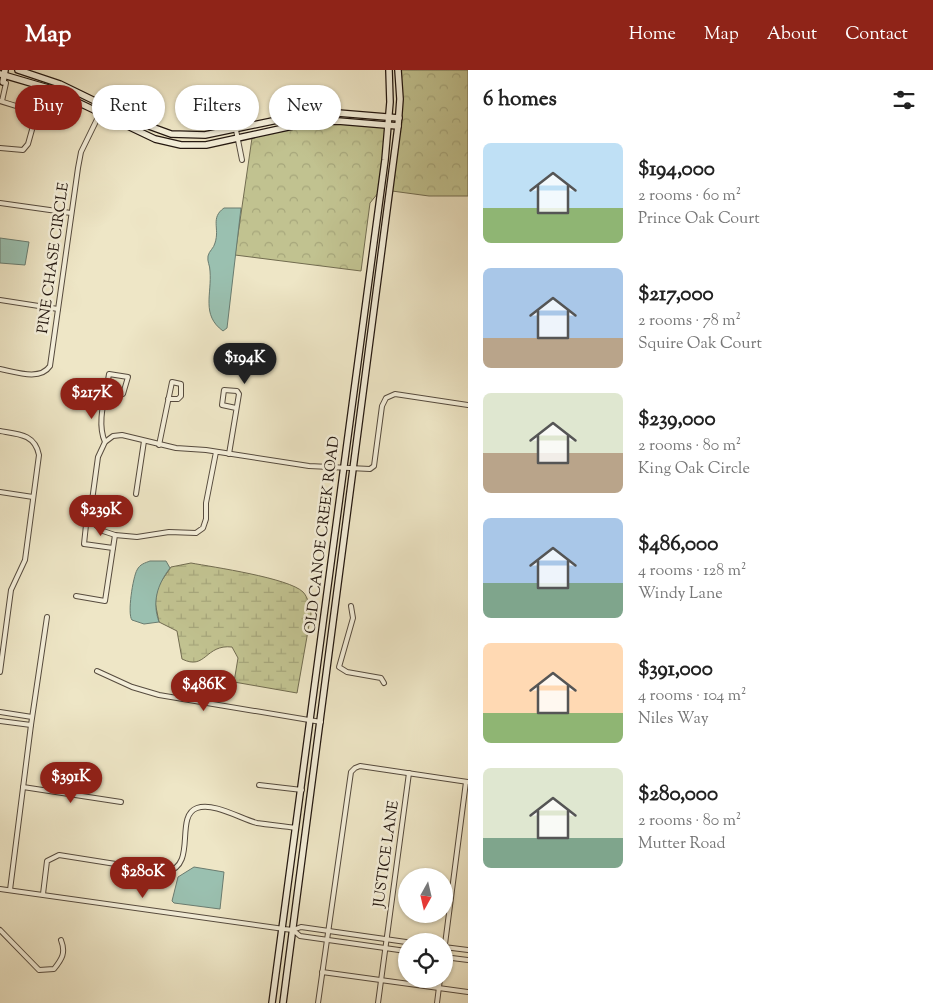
<!DOCTYPE html>
<meta charset="utf-8">
<style>
body{margin:0;font-family:"Sorts Mill Goudy",serif;background:#f2f2f2;color:#222;height:100vh;display:flex;flex-direction:column;font-size:19px;white-space:nowrap}
*{box-sizing:border-box;margin:0}
p{font-size:16px;color:#767676}
.icon{flex:none;width:28px;height:28px;fill:none;stroke:currentColor;stroke-width:2;stroke-linecap:round;stroke-linejoin:round}
.map{position:relative;flex:1;overflow:hidden}
.side{display:flex;flex-direction:column;background:#fff;width:465px}
.side>*{flex:none}
.hud{position:absolute;left:15px;top:15px;width:378px;height:45px;display:flex;gap:10px}
.needle{width:32px;rotate:188deg}
.controls{position:absolute;left:398px;top:798px;display:grid;gap:10px}
.controls a{display:grid;place-items:center;width:55px;height:55px;border-radius:50%;background:#fff;box-shadow:0 1px 4px #0004;font-size:25px}
.price{position:absolute;translate:-50% -42px;padding:0 11px;border-radius:18px;background:#8f2418;color:#fff;font-size:16px;line-height:32px;filter:drop-shadow(0 1px 2px #0008)}
.price::after{content:'';position:absolute;left:50%;top:30px;width:15px;height:11px;margin-left:-8px;background:inherit;clip-path:polygon(0 0,100% 0,50% 100%)}
.price.selected{background:#222;color:#fff}
ul{padding:0;list-style:none}
li{display:flex;align-items:center;gap:15px;height:125px;padding:0 15px}
li span{display:grid;place-items:center;flex:none;width:140px;height:100px;border-radius:8px;color:#555}
li>.icon{margin-inline-start:auto}
span .icon{width:60px;height:60px;fill:#fffc;stroke-width:1}
li b{font-size:21px}
h2{display:flex;justify-content:space-between;align-items:center;height:60px;padding:0 15px;font-size:21px}
.pill{padding:0 18px;border-radius:22px;background:#fff;box-shadow:0 1px 4px #0004;font-size:18px;line-height:45px}
.pill.selected{background:#8f2418;color:#fff}
header{display:flex;align-items:center;gap:30px;box-sizing:border-box;height:70px;padding:0 25px;background:#8f2418;color:#fff}
header strong{font-size:24px}
nav{display:flex;gap:28px;margin-inline-start:auto;font-size:18px}
main{display:flex;flex:1;min-height:0}
.map>svg:first-child{display:block}
.forest{fill:url(#forest-crowns);stroke:#726c50}
.wetland{fill:url(#wetland-marsh);stroke:#726c50}
.water{fill:#9ac0b0;stroke:#6a7c70}
.lines{fill:none;stroke-linecap:round;stroke-linejoin:round}
.street-casing{stroke:#564b3e;stroke-width:6}
.secondary-casing{stroke:#231710;stroke-width:8}
.street{stroke:#f4efda;stroke-width:4}
.secondary{stroke:#f4efda;stroke-width:5.5}
.labels{text-anchor:middle;dominant-baseline:central;stroke-width:5;stroke-linejoin:round;paint-order:stroke}
.street-label{font-size:15px;fill:#231710;stroke:#f4efda}
</style>
<header>
<strong>Map</strong>
<nav><a>Home</a><a>Map</a><a>About</a><a>Contact</a></nav>
</header>
<main>
<div class="map">
<svg width="468" height="933" viewBox="0 0 468 933">
<defs>
<pattern id="forest-crowns" width="20" height="18" patternUnits="userSpaceOnUse" patternTransform="scale(1.25)"><rect width="20" height="18" fill="#c1c290"/><path d="M2 6a3 3 0 1 1 6 0M12 15a3 3 0 1 1 6 0" fill="none" stroke="#a6a67b"/></pattern>
<pattern id="wetland-marsh" width="20" height="14" patternUnits="userSpaceOnUse" patternTransform="scale(1.25)"><rect width="20" height="14" fill="#c1c290"/><path d="M1 5h8M5 5V1M11 12h8M15 12V8" fill="none" stroke="#a6a67b"/></pattern>
</defs>
<rect width="100%" height="100%" fill="#eee6c6"/>
<filter id="stains"><feTurbulence type="fractalNoise" baseFrequency=".004" numOctaves="4"/><feColorMatrix values="0 0 0 0 .2 0 0 0 0 .09 0 0 0 0 .02 0 0 0 .5 -.17"/></filter>
<radialGradient id="worn" r=".72"><stop offset=".6" stop-color="#630" stop-opacity="0"/><stop offset="1" stop-color="#630" stop-opacity=".3"/></radialGradient>
<g class="forest">
<polygon points="401,0 468,0 468,126 429,126 392,121"/>
<polygon points="311,54 338,54 386,58 378,123 370,133 361,201 235,185 252,68"/>
</g>
<path class="wetland" d="M191,493C213,497 289,508 303,522C308,527 310,537 311,544L297,623L234,612L238,588L232,577C205,574 206,601 182,589L177,561L159,552L155,532L158,516L171,497Z"/>
<g class="water">
<path d="M224,138H241L227,258L223,261C201,245 212,224 210,201C210,195 207,192 208,186C209,181 214,178 215,173C220,158 210,148 224,138Z"/>
<polygon points="0,168 29,172 25,195 0,193"/>
<path d="M150,491H166L170,498C157,515 152,532 159,552L144,554L132,550C127,544 133,507 137,500C140,494 145,493 150,491Z"/>
<polygon points="194,797 224,802 220,839 174,833 172,831 178,807"/>
</g>
<g class="lines">
<defs>
<g id="street">
<polyline points="0,31 29,40 35,49 28,74 23,80 0,78"/>
<polyline points="2,31 6,13"/>
<polyline points="236,60 242,90"/>
<polyline points="0,133 71,143"/>
<polyline points="0,230 58,239"/>
<path d="M0,299C16,302 40,311 50,296L78,98L81,82L104,35"/>
<path d="M0,361C18,364 35,364 39,385L25,490L11,520L0,602"/>
<path d="M105,372C96,352 106,325 109,304L128,307L123,324L106,325"/>
<polyline points="159,375 172,312 181,314 181,326 178,329 168,329"/>
<polyline points="216,382 206,433 206,449 203,458 196,463 169,462 137,467 115,465 103,461 92,452 91,438 98,387 105,372 113,366 122,365 176,378 206,380 309,396 370,399 374,396 382,336 386,328 395,324 468,335"/>
<polyline points="229,384 239,324 237,321 224,320 222,335 236,338"/>
<polyline points="0,422 33,427"/>
<polyline points="136,424 144,371"/>
<polyline points="92,452 86,455 84,474 113,478"/>
<polyline points="76,526 105,531 115,465"/>
<polyline points="351,536 353,548 339,597 347,602 381,608 384,613"/>
<polyline points="97,601 132,617 159,625 321,652"/>
<polyline points="0,642 32,647"/>
<polyline points="0,651 31,655"/>
<polyline points="259,715 302,720"/>
<polyline points="23,717 121,732"/>
<polyline points="0,819 284,859 293,860 301,857 406,872"/>
<polyline points="10,820 31,655 47,547"/>
<path d="M43,824L47,791L59,785L166,802C198,796 174,746 197,738C214,732 241,749 257,753C270,755 283,756 296,758"/>
<path d="M0,860L39,900L54,899C62,889 66,883 61,870"/>
<polyline points="293,860 300,866 406,881"/>
<polyline points="444,877 468,880"/>
<polyline points="444,882 466,712"/>
<polyline points="444,887 468,890"/>
<polyline points="322,902 468,922"/>
<polyline points="318,933 351,702 355,698 360,696 468,712"/>
<polyline points="378,933 409,703"/>
<polyline points="437,933 440,909"/>
</g>
<g id="secondary">
<polyline points="18,0 60,14 138,52 171,64 205,65 311,43 338,43 399,48"/>
<polyline points="0,4 48,18 155,69 181,75 206,75 311,52 338,51 398,56"/>
<polyline points="3,12 5,0"/>
<polyline points="272,933 385,90 390,32 389,0"/>
<polyline points="283,933 398,56 400,29 398,0"/>
</g>
</defs>
<use href="#street" class="street-casing"/>
<use href="#secondary" class="secondary-casing"/>
<use href="#street" class="street"/>
<use href="#secondary" class="secondary"/>
</g>
<g class="labels">
<g class="street-label">
<text transform="translate(54 188) rotate(-82)">PINE CHASE CIRCLE</text>
<text transform="translate(323 465) rotate(-83)">OLD CANOE CREEK ROAD</text>
<text transform="translate(387 784) rotate(-82)">JUSTICE LANE</text>
</g>
</g>
<rect width="100%" height="100%" filter="url(#stains)"/>
<rect width="100%" height="100%" fill="url(#worn)"/>
</svg>
<div class="controls">
<a><svg class="needle" viewBox="-14 -14 28 28"><path d="M0-13l5 13h-10z" fill="#e53935"/><path d="M0 13l5-13h-10z" fill="#767676"/></svg></a>
<a><svg class="icon" aria-label="locate" viewBox="0 0 24 24"><circle cx="12" cy="12" r="6"/><path d="M12 2v4M12 18v4M2 12h4M18 12h4"/></svg></a>
</div>
<b class="price selected" style="left:245px;top:315px">$194K</b>
<b class="price" style="left:92px;top:350px">$217K</b>
<b class="price" style="left:101px;top:467px">$239K</b>
<b class="price" style="left:204px;top:642px">$486K</b>
<b class="price" style="left:71px;top:734px">$391K</b>
<b class="price" style="left:143px;top:829px">$280K</b>
<div class="hud">
<a class="pill selected">Buy</a>
<a class="pill">Rent</a>
<a class="pill">Filters</a>
<a class="pill">New</a>
</div>
</div>
<section class="side">
<h2>6 homes<svg class="icon" aria-label="filters" viewBox="0 0 24 24"><path d="M4 7h16M4 17h16"/><circle cx="9" cy="7" r="2"/><circle cx="15" cy="17" r="2"/></svg></h2>
<ul>
<li><span style="background:linear-gradient(#bfe0f5 65%,#8fb573 0)"><svg class="icon" aria-label="home" viewBox="0 0 24 24"><path d="M3 11l9-7 9 7M6 9v11h12V9"/></svg></span><div><b>$194,000</b><p>2 rooms · 60 m²</p><p>Prince Oak Court</p></div></li>
<li><span style="background:linear-gradient(#a9c7e8 70%,#b9a48a 0)"><svg class="icon" aria-label="home" viewBox="0 0 24 24"><path d="M3 11l9-7 9 7M6 9v11h12V9"/></svg></span><div><b>$217,000</b><p>2 rooms · 78 m²</p><p>Squire Oak Court</p></div></li>
<li><span style="background:linear-gradient(#dfe7d0 60%,#b9a48a 0)"><svg class="icon" aria-label="home" viewBox="0 0 24 24"><path d="M3 11l9-7 9 7M6 9v11h12V9"/></svg></span><div><b>$239,000</b><p>2 rooms · 80 m²</p><p>King Oak Circle</p></div></li>
<li><span style="background:linear-gradient(#a9c7e8 65%,#7fa58c 0)"><svg class="icon" aria-label="home" viewBox="0 0 24 24"><path d="M3 11l9-7 9 7M6 9v11h12V9"/></svg></span><div><b>$486,000</b><p>4 rooms · 128 m²</p><p>Windy Lane</p></div></li>
<li><span style="background:linear-gradient(#ffd9b3 70%,#8fb573 0)"><svg class="icon" aria-label="home" viewBox="0 0 24 24"><path d="M3 11l9-7 9 7M6 9v11h12V9"/></svg></span><div><b>$391,000</b><p>4 rooms · 104 m²</p><p>Niles Way</p></div></li>
<li><span style="background:linear-gradient(#dfe7d0 70%,#7fa58c 0)"><svg class="icon" aria-label="home" viewBox="0 0 24 24"><path d="M3 11l9-7 9 7M6 9v11h12V9"/></svg></span><div><b>$280,000</b><p>2 rooms · 80 m²</p><p>Mutter Road</p></div></li>
</ul>
</section>
</main>
